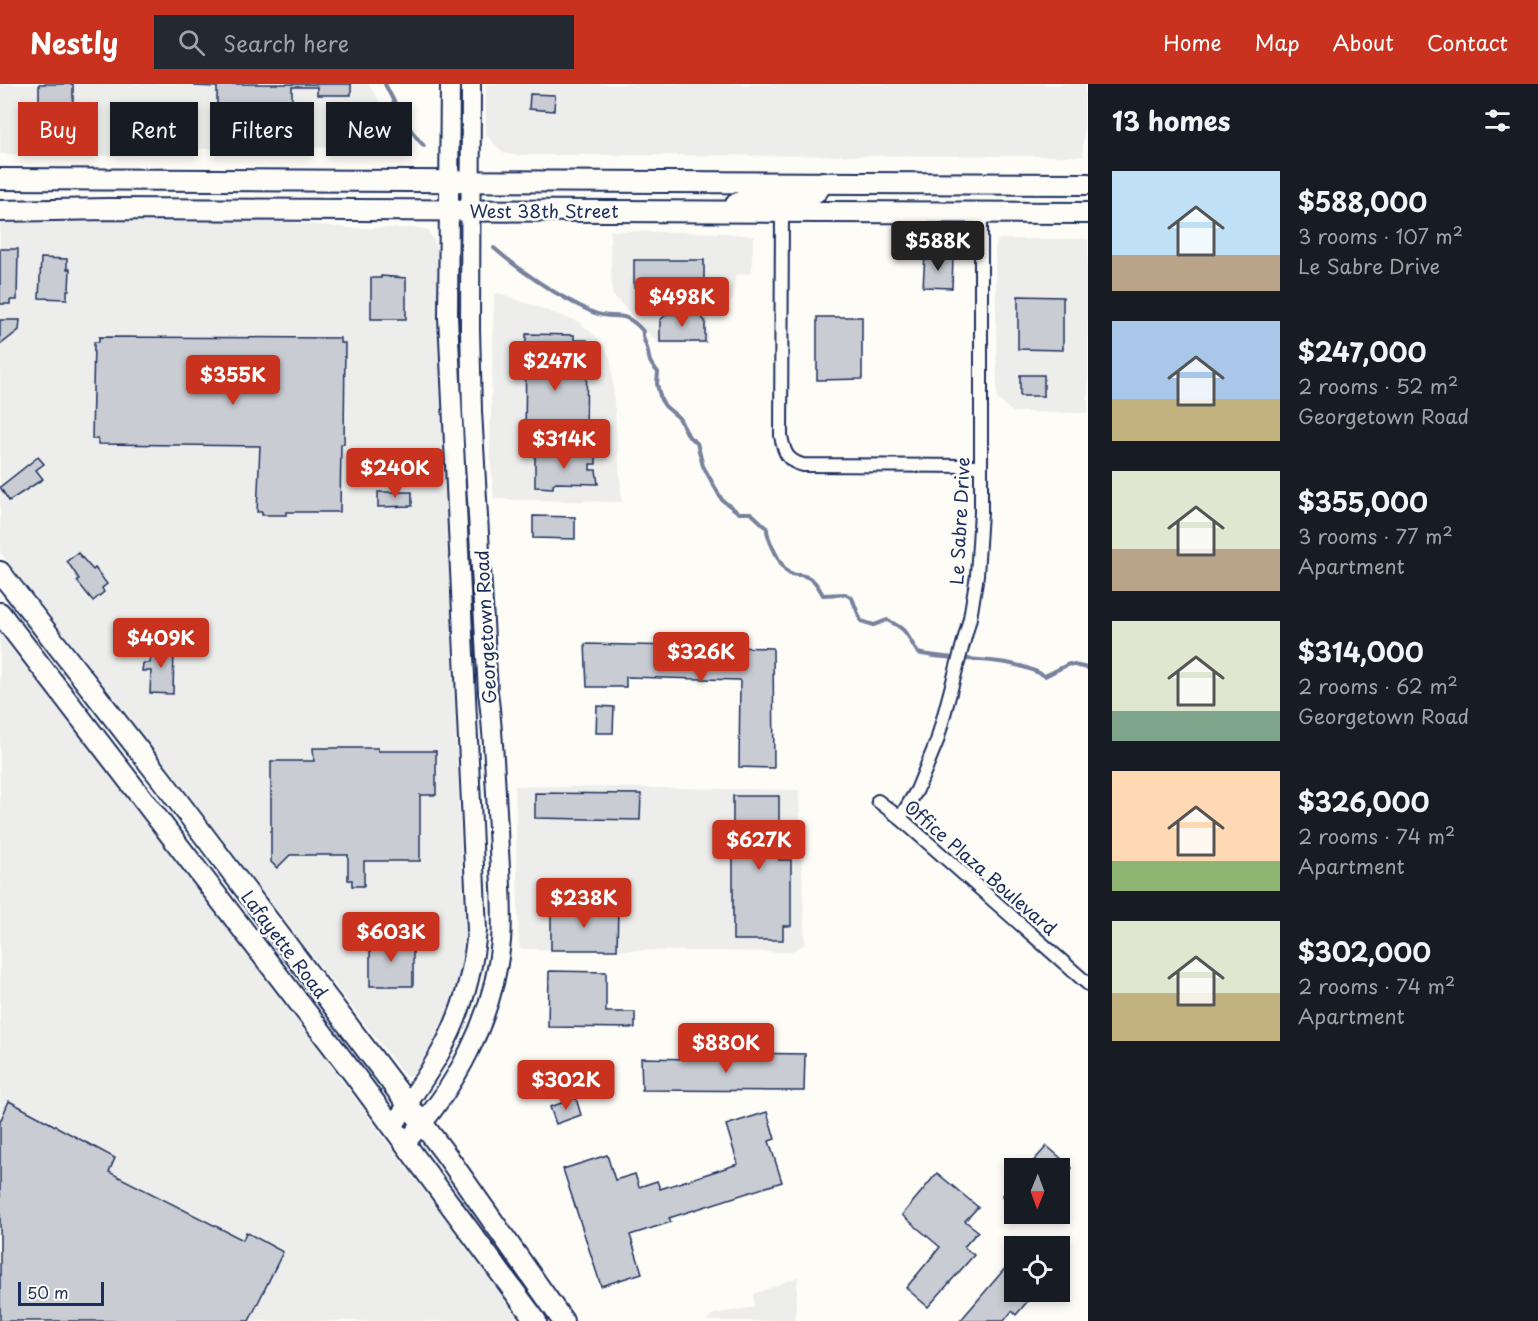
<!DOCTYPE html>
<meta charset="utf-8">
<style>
body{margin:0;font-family:"Playpen Sans",sans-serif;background:#242831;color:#f1f3f6;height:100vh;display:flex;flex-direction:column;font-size:22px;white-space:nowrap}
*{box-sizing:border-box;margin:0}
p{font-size:20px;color:#9ea1a6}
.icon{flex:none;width:33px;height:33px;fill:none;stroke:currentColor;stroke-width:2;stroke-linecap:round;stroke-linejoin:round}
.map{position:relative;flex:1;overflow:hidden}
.sheet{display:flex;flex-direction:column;background:#171b24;width:450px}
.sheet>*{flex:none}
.hud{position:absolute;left:18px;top:18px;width:570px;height:54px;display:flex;gap:12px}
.needle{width:39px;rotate:181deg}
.buttons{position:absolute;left:1004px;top:1074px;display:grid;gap:12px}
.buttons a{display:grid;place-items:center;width:66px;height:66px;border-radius:0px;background:#171b24;box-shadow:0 3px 9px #0003;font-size:30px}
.scale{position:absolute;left:18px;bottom:15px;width:86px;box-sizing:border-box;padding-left:6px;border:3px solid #1b2f5e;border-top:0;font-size:16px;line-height:21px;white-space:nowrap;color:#1b2f5e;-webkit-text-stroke:4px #fdfcf7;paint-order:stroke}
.price{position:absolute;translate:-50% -51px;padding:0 14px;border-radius:6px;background:#c8321e;color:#fff;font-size:20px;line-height:39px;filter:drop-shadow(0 2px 3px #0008)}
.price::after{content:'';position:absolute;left:50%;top:36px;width:18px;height:14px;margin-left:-9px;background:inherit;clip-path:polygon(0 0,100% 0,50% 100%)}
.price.active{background:#222;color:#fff}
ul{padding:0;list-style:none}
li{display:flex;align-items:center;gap:18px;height:150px;padding:0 24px}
li span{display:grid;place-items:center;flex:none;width:168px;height:120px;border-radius:0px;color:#555}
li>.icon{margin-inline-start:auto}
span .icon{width:72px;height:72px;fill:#fffc;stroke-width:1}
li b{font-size:26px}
h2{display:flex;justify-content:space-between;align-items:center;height:72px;padding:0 24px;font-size:26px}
.chip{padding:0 21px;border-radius:0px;background:#171b24;box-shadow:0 3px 9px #0003;font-size:21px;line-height:54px}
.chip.active{background:#c8321e;color:#fff}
header{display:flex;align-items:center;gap:36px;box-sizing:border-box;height:84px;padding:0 30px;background:#c8321e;color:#fff}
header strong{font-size:28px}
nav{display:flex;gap:33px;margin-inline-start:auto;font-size:21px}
.search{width:420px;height:54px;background:#242831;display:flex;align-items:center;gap:15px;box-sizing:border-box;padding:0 21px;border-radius:0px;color:#9ea1a6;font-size:22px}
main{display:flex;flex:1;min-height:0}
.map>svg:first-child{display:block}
.built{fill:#edeeec}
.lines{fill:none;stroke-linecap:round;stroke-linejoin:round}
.stream{stroke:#76819c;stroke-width:4}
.building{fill:#c9ccd3;stroke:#1b2f5e;stroke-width:1.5}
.street-casing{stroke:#1b2f5e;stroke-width:16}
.secondary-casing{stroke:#1b2f5e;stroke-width:22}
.primary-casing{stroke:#1b2f5e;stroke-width:24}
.street{stroke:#fdfcf7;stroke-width:12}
.secondary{stroke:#fdfcf7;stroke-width:18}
.primary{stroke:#fdfcf7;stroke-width:20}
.labels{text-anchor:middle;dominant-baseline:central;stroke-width:5;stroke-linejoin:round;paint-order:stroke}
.street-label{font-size:18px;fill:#1b2f5e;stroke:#fdfcf7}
</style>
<header>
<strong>Nestly</strong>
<div class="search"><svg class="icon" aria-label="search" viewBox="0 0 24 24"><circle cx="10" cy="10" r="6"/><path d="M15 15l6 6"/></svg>Search here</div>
<nav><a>Home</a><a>Map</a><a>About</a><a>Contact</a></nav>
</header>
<main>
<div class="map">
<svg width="1088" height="1237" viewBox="0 0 1088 1237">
<rect width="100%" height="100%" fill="#fdfcf7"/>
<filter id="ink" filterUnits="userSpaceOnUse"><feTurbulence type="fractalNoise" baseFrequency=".0167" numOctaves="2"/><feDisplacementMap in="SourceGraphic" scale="12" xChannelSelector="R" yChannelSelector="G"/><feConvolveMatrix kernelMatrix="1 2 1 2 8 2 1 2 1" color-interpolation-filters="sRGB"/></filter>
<g filter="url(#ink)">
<g class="built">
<polygon points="0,0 368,0 394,38 395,61 386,63 175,65 120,72 0,70"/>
<polygon points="486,0 1085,0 1083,72 511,71 503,69 486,51"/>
<polygon points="108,137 279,137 349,144 418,144 428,146 436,161 439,178 439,253 451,491 451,538 463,811 466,835 463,876 456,911 446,939 419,988 411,992 405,992 0,468 0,139"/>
<polygon points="610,147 724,149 753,152 752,189 735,191 734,214 719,230 708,230 708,260 659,260 612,210"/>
<polygon points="999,155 1088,155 1088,329 1013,328 997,315 995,163"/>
<polygon points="498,209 579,238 602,258 611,276 622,418 494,415 490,368 494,210"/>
<polygon points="0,549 234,852 521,1237 0,1237"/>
<polygon points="515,702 799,706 805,860 791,868 519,865"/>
<polygon points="798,1193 795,1237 707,1237 713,1230 754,1223 754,1210"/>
</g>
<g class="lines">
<g class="stream">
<path d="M385,0C396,22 407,44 424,62"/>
<path d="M494,164C525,191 555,211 592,228C615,238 622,223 643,247C642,254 644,255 646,261C651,275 646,276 658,288L657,300L661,316L665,322L679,334L689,353L697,359L703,382L722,416L739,429H751L767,444C766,453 782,485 790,490C792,490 797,491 800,491C813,493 817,500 823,511L845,510L852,514L861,537L874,541L887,536C910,547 906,551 918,569C961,579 1005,570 1045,592L1069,580L1088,584"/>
</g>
</g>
<g class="building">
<polygon points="39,0 73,0 73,67 36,67 37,53 39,53"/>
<polygon points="195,0 351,0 351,11 317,11 317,3 292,3 292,18 269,18 269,27 217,27 217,3 195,2"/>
<polygon points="530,10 555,11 554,27 529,25"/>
<polygon points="0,165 18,165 17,216 10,216 10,220 0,220"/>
<polygon points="925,171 953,173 952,204 923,203"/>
<polygon points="41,174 67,175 67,185 70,185 69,206 67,206 67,215 39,214"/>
<polygon points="634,176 704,176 704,203 690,203 690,232 674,232 674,203 634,203"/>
<polygon points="381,192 406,194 406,235 371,235 371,194 381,194"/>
<polygon points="1018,212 1063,213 1063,266 1018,265"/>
<polygon points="667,230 699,230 705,237 705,258 660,258 660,236"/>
<polygon points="817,233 862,233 862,295 817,296"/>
<polygon points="0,236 20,236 19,246 0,261"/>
<polygon points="526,250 574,251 574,256 587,256 586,356 576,355 576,366 525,365"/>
<polygon points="99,253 340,254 340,259 345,259 344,360 341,360 340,428 286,428 286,431 262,431 262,428 257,428 260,362 98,360 98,355 92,355 94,258 99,258"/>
<rect x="1020" y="291" width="24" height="21"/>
<polygon points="535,369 538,369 538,371 596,371 596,380 590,380 590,386 596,386 598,400 556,399 553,401 553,404 535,403"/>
<polygon points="38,373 44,380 36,386 43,395 9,417 0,403"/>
<polygon points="378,408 412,408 412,422 378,423"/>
<polygon points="533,432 575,433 575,455 533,454"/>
<polygon points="78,469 93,486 95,484 107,500 102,504 104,508 93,517 77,497 79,495 67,477"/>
<polygon points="585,560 773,564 774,684 739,683 740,596 626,593 626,603 587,603"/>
<polygon points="151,561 174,562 173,610 150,609 151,587 142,587 143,579 150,579"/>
<polygon points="597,622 614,623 613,649 596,649"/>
<polygon points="313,664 378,664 378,667 436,667 436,711 420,711 420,777 364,777 364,802 352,802 352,796 348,796 348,771 290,771 277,784 271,778 271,677 314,677"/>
<polygon points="535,709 641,710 640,736 535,734"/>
<polygon points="733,712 779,712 779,776 791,776 791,842 783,842 783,856 733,856"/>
<polygon points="551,825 618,825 617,866 551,866"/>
<rect x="370" y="856" width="43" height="46"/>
<polygon points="549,887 606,888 606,928 635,928 635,944 548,943"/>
<polygon points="745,969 805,970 804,1007 642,1006 641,974 744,976"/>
<polygon points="576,1014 581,1031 556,1040 550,1023"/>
<polygon points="9,1017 115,1074 109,1088 243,1156 246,1148 283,1168 249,1237 0,1237 0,1038"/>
<polygon points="767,1028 775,1055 769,1057 782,1098 669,1134 671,1138 630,1151 642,1189 601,1202 563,1085 607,1071 615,1096 635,1090 639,1103 657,1097 660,1105 738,1080 726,1041"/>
<polygon points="1047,1062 1072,1084 1059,1098 1059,1084 1027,1084"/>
<polygon points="937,1089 978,1123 965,1137 978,1147 964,1163 974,1171 928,1223 906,1204 940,1163 902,1131"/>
<polygon points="1014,1099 1014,1123 1002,1112"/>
<polygon points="1007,1182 1014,1188 1014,1208 1027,1208 1032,1212 1016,1231 1012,1227 1004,1237 960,1237"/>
</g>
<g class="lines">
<defs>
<g id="street">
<path d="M782,127L781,352C784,368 787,377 803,381L980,382"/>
<polyline points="878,717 900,734 1088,900"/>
<polyline points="900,734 917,706 937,657 970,534 977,491 981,428 981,128"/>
</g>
<g id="secondary">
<path d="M393,1043C408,1018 426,994 440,969C462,930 473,889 477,846L448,233L450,0"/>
<path d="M405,1059C456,1005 494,933 501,857C504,820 499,781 498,744C495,698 494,653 488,608L472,327L470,245L471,0"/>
</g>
<g id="primary">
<polyline points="0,95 1088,100"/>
<polyline points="736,120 749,114 811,111 818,106 823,98"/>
<polyline points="0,127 108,125 1088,129"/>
<polyline points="0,488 162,696 447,1072 563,1237"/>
<polyline points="0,529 353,989 536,1237"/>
</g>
</defs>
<use href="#street" class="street-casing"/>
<use href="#secondary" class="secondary-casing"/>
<use href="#primary" class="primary-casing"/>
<use href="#street" class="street"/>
<use href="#secondary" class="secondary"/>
<use href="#primary" class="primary"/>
</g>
</g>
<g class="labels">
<g class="street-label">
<text x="544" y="126">West 38th Street</text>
<text transform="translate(959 437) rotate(-87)">Le Sabre Drive</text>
<text transform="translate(485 543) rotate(-93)">Georgetown Road</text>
<text transform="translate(981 783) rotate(41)">Office Plaza Boulevard</text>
<text transform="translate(285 860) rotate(53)">Lafayette Road</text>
</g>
</g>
</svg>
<div class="buttons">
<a><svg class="needle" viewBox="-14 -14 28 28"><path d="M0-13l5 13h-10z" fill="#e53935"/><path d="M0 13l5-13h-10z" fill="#9ea1a6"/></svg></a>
<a><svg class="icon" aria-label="locate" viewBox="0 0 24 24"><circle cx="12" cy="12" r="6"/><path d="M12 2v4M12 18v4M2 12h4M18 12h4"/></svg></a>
</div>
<div class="scale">50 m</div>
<b class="price active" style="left:938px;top:188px">$588K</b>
<b class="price" style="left:682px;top:244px">$498K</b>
<b class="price" style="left:555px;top:308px">$247K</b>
<b class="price" style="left:233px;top:322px">$355K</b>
<b class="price" style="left:564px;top:386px">$314K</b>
<b class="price" style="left:395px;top:415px">$240K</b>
<b class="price" style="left:161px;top:585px">$409K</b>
<b class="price" style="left:701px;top:599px">$326K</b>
<b class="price" style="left:759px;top:787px">$627K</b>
<b class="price" style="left:584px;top:845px">$238K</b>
<b class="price" style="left:391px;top:879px">$603K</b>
<b class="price" style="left:726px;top:990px">$880K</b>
<b class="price" style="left:566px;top:1027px">$302K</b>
<div class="hud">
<a class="chip active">Buy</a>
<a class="chip">Rent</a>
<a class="chip">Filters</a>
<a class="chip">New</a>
</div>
</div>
<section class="sheet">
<h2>13 homes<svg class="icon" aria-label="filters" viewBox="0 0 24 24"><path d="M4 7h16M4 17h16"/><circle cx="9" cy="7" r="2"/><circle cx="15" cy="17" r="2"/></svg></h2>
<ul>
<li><span style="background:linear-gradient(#bfe0f5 70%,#b9a48a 0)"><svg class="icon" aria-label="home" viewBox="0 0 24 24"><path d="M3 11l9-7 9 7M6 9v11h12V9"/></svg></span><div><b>$588,000</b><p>3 rooms · 107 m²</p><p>Le Sabre Drive</p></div></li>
<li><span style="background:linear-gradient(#a9c7e8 65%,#c2b280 0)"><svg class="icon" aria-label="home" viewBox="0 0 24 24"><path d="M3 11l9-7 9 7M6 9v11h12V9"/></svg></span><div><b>$247,000</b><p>2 rooms · 52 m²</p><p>Georgetown Road</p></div></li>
<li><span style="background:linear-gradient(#dfe7d0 65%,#b9a48a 0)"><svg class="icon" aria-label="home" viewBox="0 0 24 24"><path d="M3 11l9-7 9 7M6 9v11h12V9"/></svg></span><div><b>$355,000</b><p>3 rooms · 77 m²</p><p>Apartment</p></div></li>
<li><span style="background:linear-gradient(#dfe7d0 75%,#7fa58c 0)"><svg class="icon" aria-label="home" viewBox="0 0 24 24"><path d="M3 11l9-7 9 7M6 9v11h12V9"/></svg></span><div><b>$314,000</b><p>2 rooms · 62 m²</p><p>Georgetown Road</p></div></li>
<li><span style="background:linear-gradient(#ffd9b3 75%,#8fb573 0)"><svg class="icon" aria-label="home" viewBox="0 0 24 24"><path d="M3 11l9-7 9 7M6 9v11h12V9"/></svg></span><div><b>$326,000</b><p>2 rooms · 74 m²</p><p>Apartment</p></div></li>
<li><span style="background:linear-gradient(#dfe7d0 60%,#c2b280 0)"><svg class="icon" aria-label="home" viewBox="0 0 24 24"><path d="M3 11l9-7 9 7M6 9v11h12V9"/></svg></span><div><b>$302,000</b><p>2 rooms · 74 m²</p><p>Apartment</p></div></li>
</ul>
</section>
</main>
